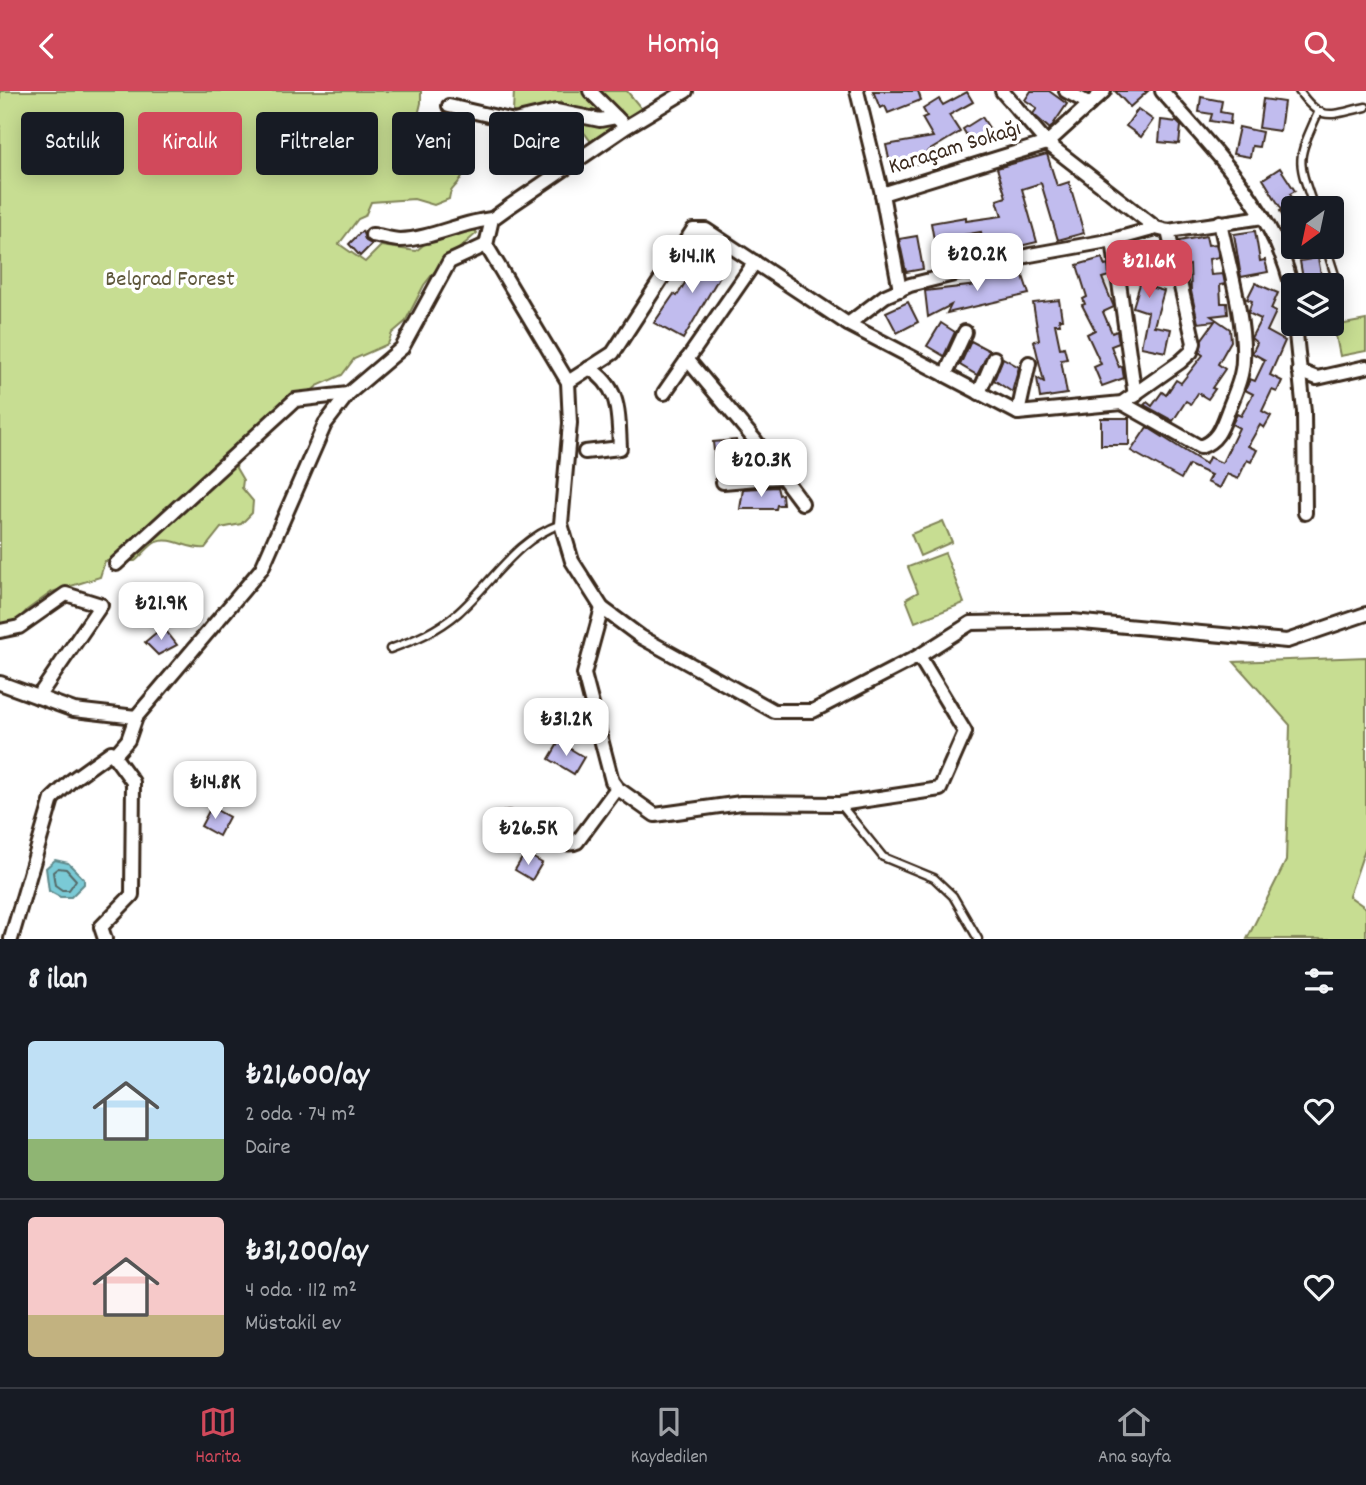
<!DOCTYPE html>
<html lang="tr">
<meta charset="utf-8">
<style>
body{margin:0;font-family:Dekko,sans-serif;background:#20242c;color:#f1f3f6;height:100vh;display:flex;flex-direction:column;font-size:26px;white-space:nowrap}
*{box-sizing:border-box;margin:0}
p{font-size:23px;color:#9ea1a6}
.icon{flex:none;width:38px;height:38px;fill:none;stroke:currentColor;stroke-width:2;stroke-linecap:round;stroke-linejoin:round}
.map{position:relative;height:848px;overflow:hidden}
.sheet{display:flex;flex-direction:column;background:#171b24;flex:1}
.sheet>*{flex:none}
.banner{position:absolute;left:21px;top:21px;width:700px;height:63px;display:flex;gap:14px}
.needle{width:46px;rotate:213deg}
.buttons{position:absolute;left:1281px;top:105px;display:grid;gap:14px}
.buttons a{display:grid;place-items:center;width:63px;height:63px;border-radius:7px;background:#171b24;box-shadow:0 4px 18px #0003;font-size:35px}
.price{position:absolute;translate:-50% -60px;padding:0 16px;border-radius:14px;background:#fff;color:#222;font-size:23px;line-height:46px;filter:drop-shadow(0 2px 4px #0008)}
.price::after{content:'';position:absolute;left:50%;top:42px;width:21px;height:16px;margin-left:-10px;background:inherit;clip-path:polygon(0 0,100% 0,50% 100%)}
.price.on{background:#d1495b;color:#fff}
ul{padding:0;list-style:none}
li{display:flex;align-items:center;gap:21px;height:175px;padding:0 28px}
li+li{border-top:2px solid #363941}
li span{display:grid;place-items:center;flex:none;width:196px;height:140px;border-radius:7px;color:#555}
li>.icon{margin-inline-start:auto}
span .icon{width:84px;height:84px;fill:#fffc;stroke-width:1}
li b{font-size:30px}
h2{display:flex;justify-content:space-between;align-items:center;height:84px;padding:0 28px;font-size:30px}
.pill{padding:0 24px;border-radius:7px;background:#171b24;box-shadow:0 4px 18px #0003;font-size:24px;line-height:63px}
.pill.on{background:#d1495b;color:#fff}
header{display:flex;justify-content:space-between;align-items:center;height:91px;padding:0 28px;background:#d1495b;color:#fff;font-size:32px;font-weight:600}
.tabs{display:flex;justify-content:space-around;align-items:center;height:98px;border-top:2px solid #363941;background:#171b24;font-size:19px;color:#9ea1a6}
.tabs a{display:grid;justify-items:center;gap:4px}
.tabs .on{color:#d1495b}
.map>svg:first-child{display:block}
.green{fill:#c7dd92;stroke:#818458;stroke-width:2}
.water{fill:#7acad6;stroke:#618a8c;stroke-width:2}
.lines{fill:none;stroke-linecap:round;stroke-linejoin:round}
.shore{stroke:#546a68;stroke-width:2}
.building{fill:#c1bcee;stroke:#3b2a1e;stroke-width:2}
.service-casing{stroke:#3b2a1e;stroke-width:11}
.minor-casing{stroke:#3b2a1e;stroke-width:18}
.service{stroke:#fff;stroke-width:6}
.minor{stroke:#fff;stroke-width:12}
.labels{text-anchor:middle;dominant-baseline:central;stroke-width:7;stroke-linejoin:round;paint-order:stroke}
.street-label{font-size:23px;fill:#3b2a1e;stroke:#fff}
.park-label{font-size:23px;fill:#5e573b;stroke:#fff}
</style>
<header><svg class="icon" aria-label="back" viewBox="0 0 24 24"><path d="M15 5l-7 7 7 7"/></svg>Homiq<svg class="icon" aria-label="search" viewBox="0 0 24 24"><circle cx="10" cy="10" r="6"/><path d="M15 15l6 6"/></svg></header>
<div class="map">
<svg width="1366" height="848" viewBox="0 0 1366 848">
<rect width="100%" height="100%" fill="#fff"/>
<filter id="ink" filterUnits="userSpaceOnUse"><feTurbulence type="fractalNoise" baseFrequency=".0143" numOctaves="2"/><feDisplacementMap in="SourceGraphic" scale="14" xChannelSelector="R" yChannelSelector="G"/><feConvolveMatrix kernelMatrix="1 2 1 2 8 2 1 2 1" color-interpolation-filters="sRGB"/></filter>
<g filter="url(#ink)">
<g class="green">
<path d="M0,0H421V12L415,37L455,46L469,62C467,72 465,83 458,92C453,98 450,99 449,108L434,114L414,108L371,111L365,125L358,128L339,153L365,171L381,155L416,160L432,147L472,136L477,142L439,175L424,194L405,231L392,242L388,253L354,268L342,284L317,295L238,366L236,377L243,389L242,397L253,410L252,422L241,433L221,437L205,457C187,459 174,445 156,451C149,454 142,465 135,470H105L100,486L52,501L27,519L13,535L0,534Z"/>
<polygon points="514,0 627,0 641,17 592,52 561,11 538,24 513,21"/>
<polygon points="1366,229 1366,260 1340,265 1334,235"/>
<polygon points="943,430 952,451 920,465 911,443"/>
<polygon points="945,462 964,512 915,531 906,508 918,501 908,476"/>
<polygon points="1366,566 1366,755 1349,805 1366,817 1366,848 1247,848 1286,770 1290,634 1234,571"/>
</g>
<polygon class="water" points="55,769 68,772 84,788 84,793 71,806 60,806 49,800 46,777"/>
<g class="lines">
<polygon class="shore" points="58,777 66,778 76,789 69,799 62,799 55,794 53,781"/>
</g>
<g class="building">
<polygon points="873,0 918,0 921,9 888,22 885,15 880,17"/>
<polygon points="1031,0 1049,0 1067,13 1050,38 1033,23 1037,17 1025,9"/>
<polygon points="1115,0 1148,0 1130,16"/>
<polygon points="967,1 973,11 949,24 960,41 927,61 929,71 891,77 886,54 933,46 922,27 927,25 923,18 939,8 943,14"/>
<polygon points="1201,6 1222,10 1220,21 1231,23 1230,33 1210,30 1212,23 1199,21"/>
<polygon points="1263,8 1284,11 1280,40 1259,37"/>
<polygon points="1138,18 1153,29 1141,46 1126,35"/>
<polygon points="982,26 993,43 973,55 963,38"/>
<polygon points="1161,29 1177,31 1181,35 1179,53 1159,51"/>
<polygon points="1239,36 1262,41 1259,56 1252,55 1250,66 1233,63"/>
<polygon points="1047,63 1057,95 1069,91 1084,142 1058,149 1041,92 1022,98 1037,151 985,163 981,141 934,149 931,132 966,126 966,130 1002,125 997,109 1006,106 997,77"/>
<polygon points="1280,77 1295,100 1290,103 1297,117 1293,117 1293,148 1280,120 1282,119 1263,88"/>
<polygon points="362,140 366,150 372,153 360,165 349,153"/>
<polygon points="1255,140 1260,170 1265,169 1268,181 1241,186 1234,143"/>
<polygon points="917,145 923,178 906,181 899,148"/>
<polygon points="1206,145 1208,154 1216,153 1219,166 1209,168 1211,184 1223,183 1225,193 1220,194 1221,212 1227,212 1228,223 1211,225 1230,238 1231,250 1218,273 1225,278 1212,297 1215,298 1208,308 1198,302 1191,313 1186,310 1173,330 1144,314 1147,311 1152,315 1162,301 1166,304 1176,289 1181,292 1203,264 1200,262 1202,248 1215,230 1198,232 1191,200 1190,174 1185,175 1179,150"/>
<polygon points="706,157 728,171 683,248 654,232 674,203 677,205"/>
<polygon points="1130,157 1155,160 1150,196 1164,200 1154,235 1171,238 1166,261 1141,256 1148,221 1133,216 1143,183 1127,180"/>
<polygon points="1102,167 1105,175 1108,174 1109,185 1102,187 1114,216 1103,221 1112,242 1117,240 1119,252 1111,255 1119,276 1122,275 1124,287 1102,295 1094,276 1101,273 1087,243 1095,239 1082,214 1085,213 1083,208 1087,206 1077,174"/>
<polygon points="1318,167 1323,194 1304,194 1300,170"/>
<polygon points="1021,179 1029,203 947,222 951,214 928,226 925,200 977,194 977,190 1000,186 1000,183"/>
<polygon points="1255,192 1278,202 1271,218 1276,221 1267,240 1285,250 1270,284 1282,290 1277,301 1272,299 1262,320 1271,325 1264,337 1260,334 1248,355 1257,359 1251,371 1247,369 1238,388 1227,383 1220,397 1207,391 1211,384 1189,374 1181,388 1131,360 1147,336 1206,373 1209,366 1222,372 1239,337 1232,333 1237,323 1241,325 1253,303 1245,299 1248,293 1250,288 1255,290 1265,269 1252,262 1257,252 1251,247 1261,228 1248,222 1252,210 1247,208"/>
<polygon points="1059,209 1062,228 1059,228 1060,233 1055,233 1060,257 1064,256 1067,268 1061,269 1067,303 1040,307 1037,287 1044,291 1034,250 1039,249 1033,212"/>
<polygon points="908,211 918,231 897,242 886,221"/>
<polygon points="941,232 955,241 944,265 927,255"/>
<polygon points="971,250 990,260 977,284 960,274"/>
<polygon points="1003,267 1019,276 1012,301 994,289"/>
<rect x="1101" y="327" width="28" height="27"/>
<polygon points="736,349 738,361 729,362 729,368 715,369 713,351"/>
<polygon points="777,396 779,404 782,403 783,414 777,414 776,418 740,418 743,398"/>
<polygon points="163,536 177,554 158,564 145,551"/>
<polygon points="559,651 584,666 574,683 549,668"/>
<polygon points="211,716 229,726 219,745 201,735"/>
<polygon points="525,762 542,772 532,789 515,779"/>
</g>
<g class="lines">
<defs>
<g id="service">
<path d="M1299,0C1322,33 1331,23 1366,16"/>
<path d="M1314,117C1297,67 1296,71 1318,22"/>
<polyline points="1326,156 1335,184"/>
<path d="M390,558C415,549 437,540 458,522C493,491 515,449 561,433"/>
<polyline points="841,714 883,766 934,787 953,805 978,848"/>
</g>
<g id="minor">
<polyline points="590,0 621,31"/>
<polyline points="686,0 626,36 510,115 492,128 486,154 568,291 570,332 561,433 572,470 602,517 641,546 774,620 813,620 919,565 971,532 1072,530 1287,550 1366,523"/>
<polyline points="857,0 882,103 900,199"/>
<polyline points="1002,0 1047,52 1156,137"/>
<polyline points="1066,0 1090,13"/>
<path d="M1162,0C1214,60 1276,120 1293,201"/>
<polyline points="449,15 514,30 556,20 600,29 616,26"/>
<polyline points="882,103 1047,52 1104,0"/>
<polyline points="1168,140 1194,252 1191,261 1180,271 1122,312 1018,322 848,233 885,205 910,194 1030,164 1113,149 1156,137 1168,140 1263,126"/>
<path d="M372,144C381,145 391,149 400,149C431,148 461,131 492,128"/>
<polyline points="1113,149 1135,305"/>
<polyline points="1295,233 1304,321 1305,422"/>
<polyline points="687,268 754,348 802,412"/>
<polyline points="1299,280 1317,287 1366,276"/>
<polyline points="945,284 965,241"/>
<polyline points="568,291 613,262 693,139 706,139 848,233"/>
<polyline points="664,302 755,171"/>
<polyline points="979,302 994,267"/>
<path d="M1122,312L1200,356C1218,350 1222,336 1228,320C1234,304 1243,286 1243,268C1245,228 1228,171 1220,131"/>
<polyline points="1018,322 1029,272"/>
<path d="M585,361L620,357C618,322 621,297 589,277"/>
<polyline points="723,391 781,386"/>
<polyline points="116,473 295,309 348,303"/>
<polyline points="602,517 584,583 612,690 617,697 655,724 741,712 840,713 940,698 965,641 919,565"/>
<polyline points="0,540 19,536 66,503 101,514 38,606"/>
<polyline points="0,592 74,619 136,626"/>
<path d="M508,727C524,735 561,759 577,751L617,697"/>
<polyline points="11,848 52,708 72,689 111,661 114,665 128,649 136,626 262,477 325,333 348,303 402,257 449,171 486,154"/>
<polyline points="105,848 101,836 132,804 133,691 114,665"/>
</g>
</defs>
<use href="#service" class="service-casing"/>
<use href="#minor" class="minor-casing"/>
<use href="#service" class="service"/>
<use href="#minor" class="minor"/>
</g>
</g>
<g class="labels">
<g class="street-label">
<text transform="translate(955 58) rotate(-17)">Karaçam Sokağı</text>
</g>
<g class="park-label">
<text x="170" y="189">Belgrad Forest</text>
</g>
</g>
</svg>
<div class="buttons">
<a><svg class="needle" viewBox="-14 -14 28 28"><path d="M0-13l5 13h-10z" fill="#e53935"/><path d="M0 13l5-13h-10z" fill="#9ea1a6"/></svg></a>
<a><svg class="icon" aria-label="layers" viewBox="0 0 24 24"><path d="M12 4l9 5-9 5-9-5zM3 14l9 5 9-5"/></svg></a>
</div>
<b class="price" style="left:977px;top:202px">₺20.2K</b>
<b class="price" style="left:692px;top:204px">₺14.1K</b>
<b class="price on" style="left:1149px;top:209px">₺21.6K</b>
<b class="price" style="left:761px;top:408px">₺20.3K</b>
<b class="price" style="left:161px;top:551px">₺21.9K</b>
<b class="price" style="left:566px;top:667px">₺31.2K</b>
<b class="price" style="left:215px;top:730px">₺14.8K</b>
<b class="price" style="left:528px;top:776px">₺26.5K</b>
<div class="banner">
<a class="pill">Satılık</a>
<a class="pill on">Kiralık</a>
<a class="pill">Filtreler</a>
<a class="pill">Yeni</a>
<a class="pill">Daire</a>
</div>
</div>
<section class="sheet">
<h2>8 ilan<svg class="icon" aria-label="filters" viewBox="0 0 24 24"><path d="M4 7h16M4 17h16"/><circle cx="9" cy="7" r="2"/><circle cx="15" cy="17" r="2"/></svg></h2>
<ul>
<li><span style="background:linear-gradient(#bfe0f5 70%,#8fb573 0)"><svg class="icon" aria-label="home" viewBox="0 0 24 24"><path d="M3 11l9-7 9 7M6 9v11h12V9"/></svg></span><div><b>₺21,600/ay</b><p>2 oda · 74 m²</p><p>Daire</p></div><svg class="icon" aria-label="heart" viewBox="0 0 24 24"><path d="M12 20l-8-8c-3-5 5-10 8-4 3-6 11-1 8 4z"/></svg></li>
<li><span style="background:linear-gradient(#f6c9c9 70%,#c2b280 0)"><svg class="icon" aria-label="home" viewBox="0 0 24 24"><path d="M3 11l9-7 9 7M6 9v11h12V9"/></svg></span><div><b>₺31,200/ay</b><p>4 oda · 112 m²</p><p>Müstakil ev</p></div><svg class="icon" aria-label="heart" viewBox="0 0 24 24"><path d="M12 20l-8-8c-3-5 5-10 8-4 3-6 11-1 8 4z"/></svg></li>
</ul>
</section>
<nav class="tabs">
<a class="on"><svg class="icon" aria-label="map" viewBox="0 0 24 24"><path d="M3 6l6-2 6 2 6-2v14l-6 2-6-2-6 2zM9 4v14M15 6v14"/></svg>Harita</a>
<a><svg class="icon" aria-label="saved" viewBox="0 0 24 24"><path d="M7 4h10v16l-5-4-5 4z"/></svg>Kaydedilen</a>
<a><svg class="icon" aria-label="home" viewBox="0 0 24 24"><path d="M3 11l9-7 9 7M6 9v11h12V9"/></svg>Ana sayfa</a>
</nav>
